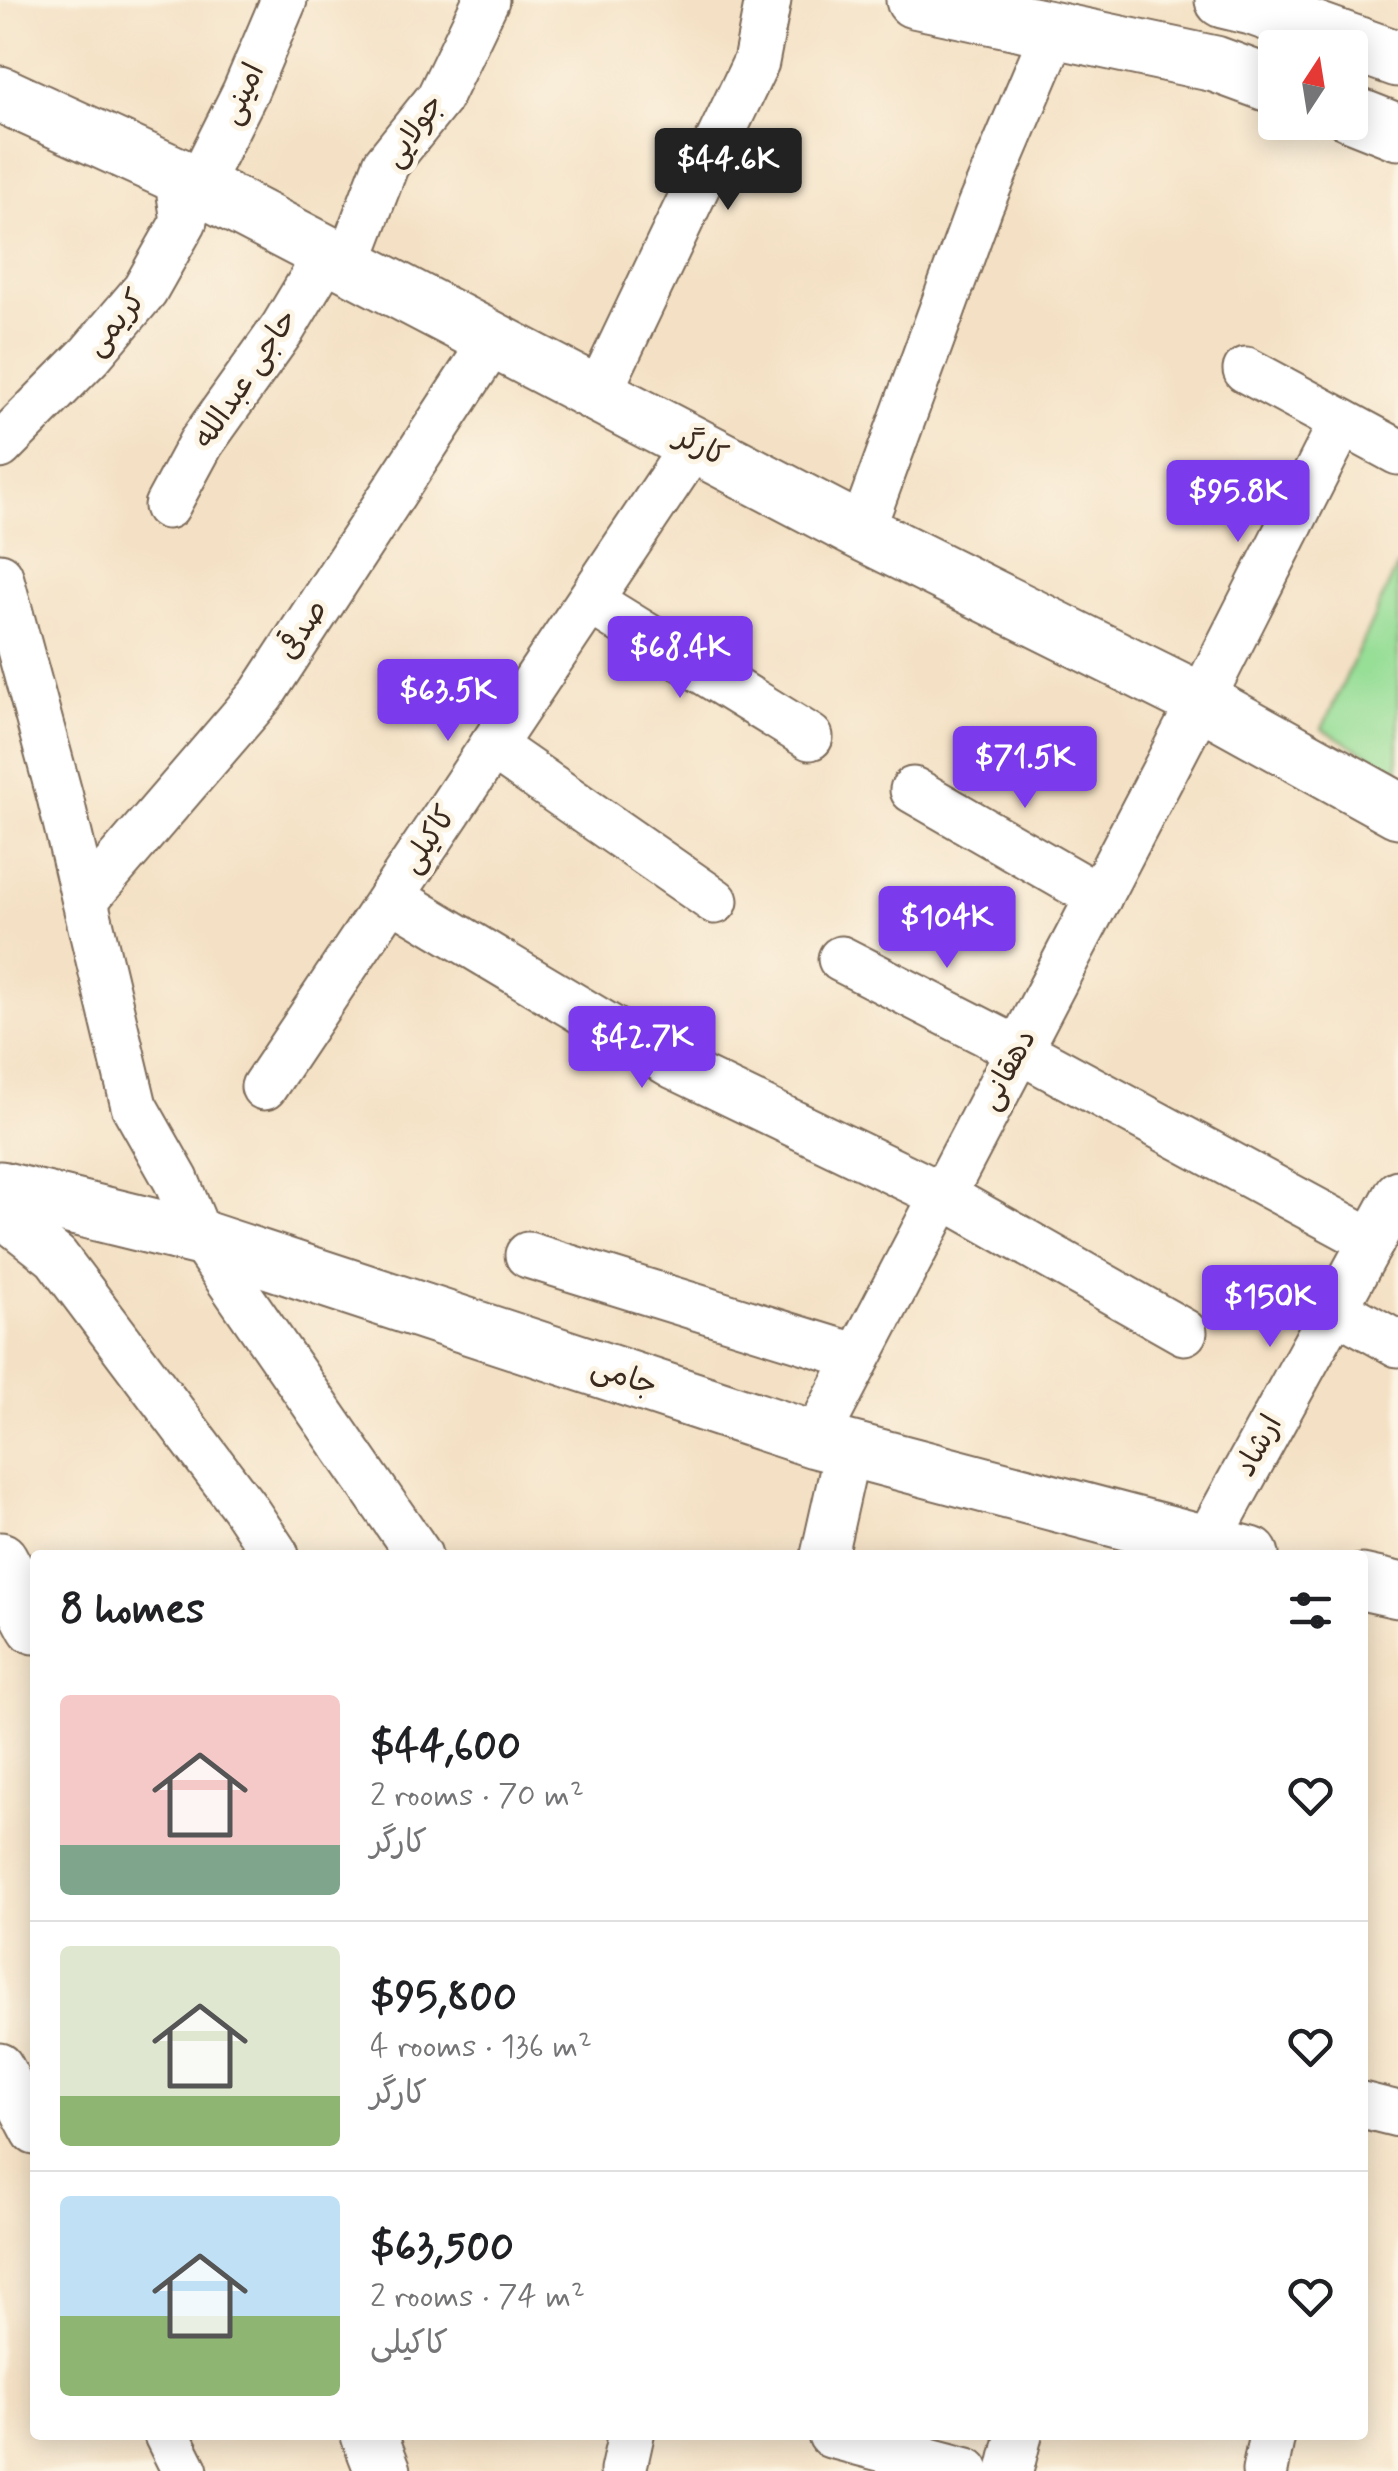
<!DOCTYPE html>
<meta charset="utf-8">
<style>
body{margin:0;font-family:Mynerve,"Playpen Sans Arabic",sans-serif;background:#f2f2f2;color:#202124;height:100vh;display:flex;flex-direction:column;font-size:38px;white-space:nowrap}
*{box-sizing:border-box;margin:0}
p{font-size:32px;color:#757577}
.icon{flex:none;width:55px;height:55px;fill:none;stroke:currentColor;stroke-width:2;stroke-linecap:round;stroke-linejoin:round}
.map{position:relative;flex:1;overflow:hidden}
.sheet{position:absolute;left:30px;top:1550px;width:1338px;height:890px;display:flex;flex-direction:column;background:#fff;border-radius:10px;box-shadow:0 5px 25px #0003}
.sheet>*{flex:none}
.needle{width:65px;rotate:12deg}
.tools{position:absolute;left:1258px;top:30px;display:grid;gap:20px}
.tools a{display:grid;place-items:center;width:110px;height:110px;border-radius:10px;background:#fff;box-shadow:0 5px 25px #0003;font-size:50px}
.price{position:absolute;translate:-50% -85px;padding:0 22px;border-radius:10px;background:#7c3aed;color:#fff;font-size:32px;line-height:65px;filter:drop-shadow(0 2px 5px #0008)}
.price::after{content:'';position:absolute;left:50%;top:60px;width:30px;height:22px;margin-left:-15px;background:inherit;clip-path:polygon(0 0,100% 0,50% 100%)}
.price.on{background:#222;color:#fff}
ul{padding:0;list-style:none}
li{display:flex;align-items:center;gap:30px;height:250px;padding:0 30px}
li+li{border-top:2px solid #e0e0e0}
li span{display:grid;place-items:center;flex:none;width:280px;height:200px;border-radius:10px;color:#555}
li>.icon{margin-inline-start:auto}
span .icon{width:120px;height:120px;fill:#fffc;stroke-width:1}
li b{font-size:42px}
h2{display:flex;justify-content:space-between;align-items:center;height:120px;padding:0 30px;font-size:42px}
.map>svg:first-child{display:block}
.green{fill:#97de97;stroke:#69845a;stroke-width:2.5}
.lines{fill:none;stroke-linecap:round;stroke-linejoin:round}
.minor-casing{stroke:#7c6a58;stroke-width:49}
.tertiary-casing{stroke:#7c6a58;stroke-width:59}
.secondary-casing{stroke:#7c6a58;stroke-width:59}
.minor{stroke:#fff;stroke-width:45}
.tertiary{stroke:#fff;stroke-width:55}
.secondary{stroke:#fff;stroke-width:55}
.labels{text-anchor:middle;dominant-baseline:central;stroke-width:10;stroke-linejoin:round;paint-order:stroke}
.street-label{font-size:30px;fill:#3b2a1e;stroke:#fcf5e5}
</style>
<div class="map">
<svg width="1398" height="2471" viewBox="0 0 1398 2471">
<rect width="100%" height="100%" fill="#fcf5e5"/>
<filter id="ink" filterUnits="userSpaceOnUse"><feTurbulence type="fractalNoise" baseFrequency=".01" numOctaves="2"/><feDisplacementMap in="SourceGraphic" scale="20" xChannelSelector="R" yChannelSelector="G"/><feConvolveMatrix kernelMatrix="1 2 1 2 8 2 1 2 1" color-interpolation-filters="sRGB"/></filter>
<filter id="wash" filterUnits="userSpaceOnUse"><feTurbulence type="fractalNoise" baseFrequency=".0048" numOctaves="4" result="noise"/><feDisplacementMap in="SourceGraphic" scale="40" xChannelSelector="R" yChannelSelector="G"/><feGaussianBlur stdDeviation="2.25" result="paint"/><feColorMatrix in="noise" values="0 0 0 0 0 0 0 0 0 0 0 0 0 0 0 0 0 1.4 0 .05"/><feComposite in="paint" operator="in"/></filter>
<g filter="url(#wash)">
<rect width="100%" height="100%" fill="#f4e1c5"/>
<polygon class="green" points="1398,565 1398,771 1322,729"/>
</g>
<g filter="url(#ink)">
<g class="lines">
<defs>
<g id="minor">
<polyline points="198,186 245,92 284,0"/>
<polyline points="348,264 386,164 439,98 486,0"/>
<polyline points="1246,370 1398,452"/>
<polyline points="598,394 756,62 768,0"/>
<polyline points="0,446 90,355 145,290 184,221 177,175"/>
<polyline points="167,506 201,443 283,328 328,253"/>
<polyline points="861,532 980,206 1055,29"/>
<polyline points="0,576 60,797 134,1106 176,1180 200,1238 419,1555"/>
<polyline points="590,601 810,737"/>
<polyline points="492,746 715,901"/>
<polyline points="913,790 1099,897"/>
<polyline points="391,897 674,1066 942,1195 1184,1332"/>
<polyline points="85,900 262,694 494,339"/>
<polyline points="841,959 1019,1050 1372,1241"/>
<polyline points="264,1087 695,443"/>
<polyline points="0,1213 56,1257 244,1507 276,1555"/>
<polyline points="528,1255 858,1357"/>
<polyline points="1335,1309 1398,1344"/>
<polyline points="815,1440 1201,701 1342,422"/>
<polyline points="1207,1542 1398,1193"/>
<polyline points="824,1555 848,1448"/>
<polyline points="0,2066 35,2132"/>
<polyline points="1362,2105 1398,2114"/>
<polyline points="167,2435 185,2471"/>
<polyline points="831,2435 967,2471"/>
<polyline points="623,2471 631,2435"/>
<polyline points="1010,2471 1019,2435"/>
<polyline points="1265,2471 1272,2435"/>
</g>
<g id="tertiary">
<polyline points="0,94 177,175 861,532 1201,701 1398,810"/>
<polyline points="0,1189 200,1238 815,1440 1251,1555"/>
<polyline points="0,1560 35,1626"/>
<polyline points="1362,1582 1398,1590"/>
<polyline points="369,2435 383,2471"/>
</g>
<g id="secondary">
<polyline points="914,0 1215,64 1275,86"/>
<polyline points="1223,0 1252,7 1398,59"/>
<polyline points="1350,113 1398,132"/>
</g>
</defs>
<use href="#minor" class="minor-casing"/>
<use href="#tertiary" class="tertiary-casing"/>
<use href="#secondary" class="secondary-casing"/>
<use href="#minor" class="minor"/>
<use href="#tertiary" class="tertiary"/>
<use href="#secondary" class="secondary"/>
</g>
</g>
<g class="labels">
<g class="street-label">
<text transform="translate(243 94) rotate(-65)">امینی</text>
<text transform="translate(414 131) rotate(-55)">جولایی</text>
<text transform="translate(116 323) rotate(-50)">کریمی</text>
<text transform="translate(246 379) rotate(-56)">حاجی عبدالله</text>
<text transform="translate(701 447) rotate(27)">کارگر</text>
<text transform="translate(303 630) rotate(-57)">صدقی</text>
<text transform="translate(429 840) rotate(-56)">کاکیلی</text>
<text transform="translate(1008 1070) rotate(-62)">دهقانی</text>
<text transform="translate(624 1377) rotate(18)">جامی</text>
<text transform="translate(1259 1446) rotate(-61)">ارشاد</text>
</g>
</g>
</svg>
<div class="tools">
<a><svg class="needle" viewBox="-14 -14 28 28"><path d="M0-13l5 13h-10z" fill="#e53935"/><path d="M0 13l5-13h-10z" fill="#757577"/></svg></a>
</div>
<b class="price on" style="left:728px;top:213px">$44.6K</b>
<b class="price" style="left:1238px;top:545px">$95.8K</b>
<b class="price" style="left:680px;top:701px">$68.4K</b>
<b class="price" style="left:448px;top:744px">$63.5K</b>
<b class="price" style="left:1025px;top:811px">$71.5K</b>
<b class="price" style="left:947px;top:971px">$104K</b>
<b class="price" style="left:642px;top:1091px">$42.7K</b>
<b class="price" style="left:1270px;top:1350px">$150K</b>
<section class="sheet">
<h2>8 homes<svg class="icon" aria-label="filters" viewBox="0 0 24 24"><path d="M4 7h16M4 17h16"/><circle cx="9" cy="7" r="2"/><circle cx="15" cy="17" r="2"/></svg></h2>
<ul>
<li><span style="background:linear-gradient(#f6c9c9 75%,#7fa58c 0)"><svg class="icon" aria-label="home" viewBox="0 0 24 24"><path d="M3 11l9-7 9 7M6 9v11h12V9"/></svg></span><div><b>$44,600</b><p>2 rooms · 70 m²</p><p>کارگر</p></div><svg class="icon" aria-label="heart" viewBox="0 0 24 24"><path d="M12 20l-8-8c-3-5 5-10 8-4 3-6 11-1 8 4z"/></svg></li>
<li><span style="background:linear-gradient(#dfe7d0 75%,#8fb573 0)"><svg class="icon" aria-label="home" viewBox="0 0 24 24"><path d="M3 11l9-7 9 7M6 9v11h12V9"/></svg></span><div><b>$95,800</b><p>4 rooms · 136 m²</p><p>کارگر</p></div><svg class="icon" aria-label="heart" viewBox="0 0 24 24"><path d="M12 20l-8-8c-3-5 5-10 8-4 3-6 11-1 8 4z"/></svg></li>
<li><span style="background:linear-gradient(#bfe0f5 60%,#8fb573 0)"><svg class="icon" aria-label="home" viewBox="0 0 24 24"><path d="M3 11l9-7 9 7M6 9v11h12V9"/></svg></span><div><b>$63,500</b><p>2 rooms · 74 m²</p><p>کاکیلی</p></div><svg class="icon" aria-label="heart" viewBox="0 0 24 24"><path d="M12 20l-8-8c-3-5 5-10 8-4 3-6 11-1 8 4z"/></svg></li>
</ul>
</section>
</div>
